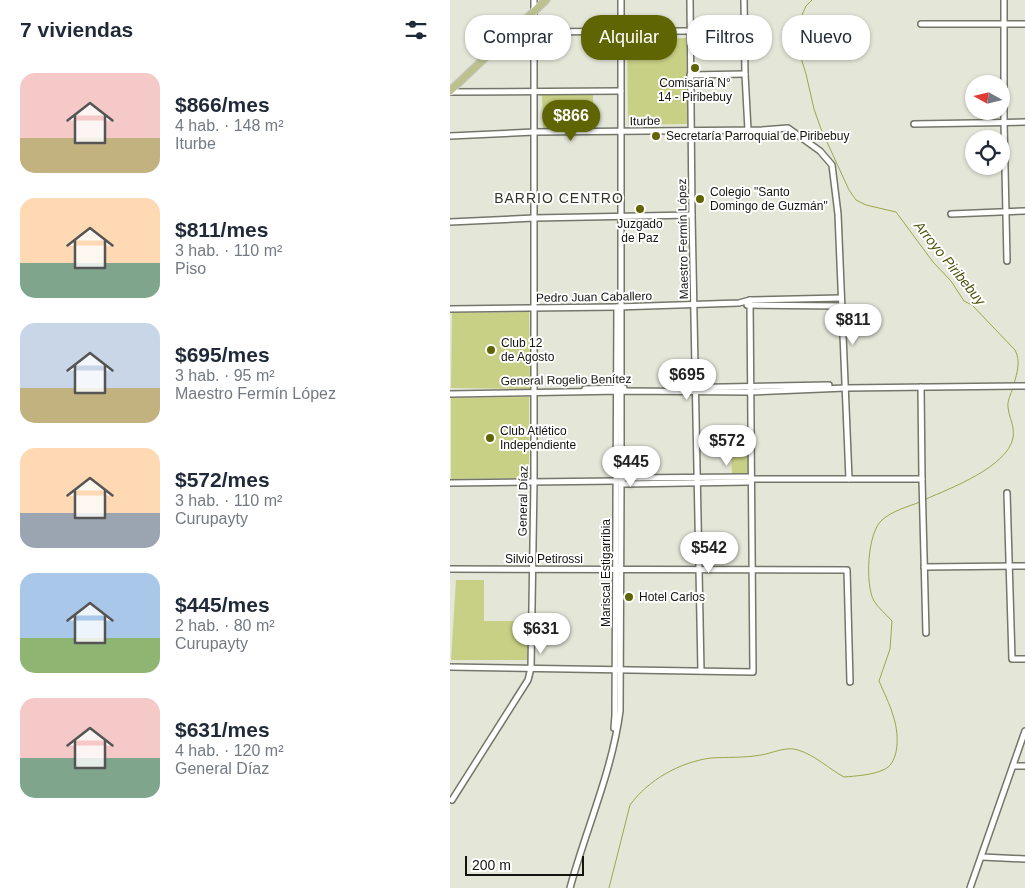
<!DOCTYPE html>
<html lang="es">
<meta charset="utf-8">
<style>
body{margin:0;font-family:Arial,sans-serif;background:#f2f2f3;color:#1f2937;height:100vh;display:flex;flex-direction:column;font-size:19px;white-space:nowrap}
*{box-sizing:border-box;margin:0}
p{font-size:16px;color:#747a83}
.icon{flex:none;width:28px;height:28px;fill:none;stroke:currentColor;stroke-width:2;stroke-linecap:round;stroke-linejoin:round}
.map{position:relative;flex:1;overflow:hidden}
.sheet{display:flex;flex-direction:column;background:#fff;width:450px}
.sheet>*{flex:none}
.banner{position:absolute;left:15px;top:15px;width:475px;height:45px;display:flex;gap:10px}
.needle{width:32px;rotate:278deg}
.fabs{position:absolute;left:515px;top:75px;display:grid;gap:10px}
.fabs a{display:grid;place-items:center;width:45px;height:45px;border-radius:50%;background:#fff;box-shadow:0 1px 4px #0004;font-size:25px}
.scale{position:absolute;left:15px;bottom:12px;width:119px;box-sizing:border-box;padding-left:5px;border:2px solid #14140f;border-top:0;font-size:14px;line-height:18px;white-space:nowrap;color:#14140f;-webkit-text-stroke:4px #fff;paint-order:stroke}
.price{position:absolute;translate:-50% -42px;padding:0 11px;border-radius:18px;background:#fff;color:#222;font-size:16px;line-height:32px;filter:drop-shadow(0 1px 2px #0008)}
.price::after{content:'';position:absolute;left:50%;top:30px;width:15px;height:11px;margin-left:-8px;background:inherit;clip-path:polygon(0 0,100% 0,50% 100%)}
.price.selected{background:#5e6502;color:#fff}
ul{padding:0;list-style:none}
li{display:flex;align-items:center;gap:15px;height:125px;padding:0 20px}
li span{display:grid;place-items:center;flex:none;width:140px;height:100px;border-radius:15px;color:#555}
li>.icon{margin-inline-start:auto}
span .icon{width:60px;height:60px;fill:#fffc;stroke-width:1}
li b{font-size:21px}
h2{display:flex;justify-content:space-between;align-items:center;height:60px;padding:0 20px;font-size:21px}
.chip{padding:0 18px;border-radius:20px;background:#fff;box-shadow:0 1px 4px #0004;font-size:18px;line-height:45px}
.chip.selected{background:#5e6502;color:#fff}
main{display:flex;flex:1;min-height:0}
.map>svg:first-child{display:block}
.green{fill:#c8d085}
.lines{fill:none;stroke-linecap:round;stroke-linejoin:round}
.stream{stroke:#9ea64a;stroke-width:1}
.minor-casing{stroke:#747669;stroke-width:8}
.major-casing{stroke:#c7c7c5;stroke-width:9}
.minor{stroke:#fff;stroke-width:5}
.major{stroke:#bcc18e;stroke-width:7}
.poi-dot{fill:#5e6502;stroke:#fff;stroke-width:2}
.labels{text-anchor:middle;dominant-baseline:central;stroke-width:4;stroke-linejoin:round;paint-order:stroke}
.poi-label{font-size:12px;fill:#14140f;stroke:#fff;text-anchor:start}
.street-label{font-size:12px;fill:#14140f;stroke:#fff}
.neighbourhood-label{font-size:14px;letter-spacing:1px;fill:#34352a;stroke:#fff}
.water-label{font-size:14px;font-style:italic;fill:#4d520c;stroke:#fff}
</style>
<main>
<section class="sheet">
<h2>7 viviendas<svg class="icon" aria-label="filters" viewBox="0 0 24 24"><path d="M4 7h16M4 17h16"/><circle cx="9" cy="7" r="2"/><circle cx="15" cy="17" r="2"/></svg></h2>
<ul>
<li><span style="background:linear-gradient(#f6c9c9 65%,#c2b280 0)"><svg class="icon" aria-label="home" viewBox="0 0 24 24"><path d="M3 11l9-7 9 7M6 9v11h12V9"/></svg></span><div><b>$866/mes</b><p>4 hab. · 148 m²</p><p>Iturbe</p></div></li>
<li><span style="background:linear-gradient(#ffd9b3 65%,#7fa58c 0)"><svg class="icon" aria-label="home" viewBox="0 0 24 24"><path d="M3 11l9-7 9 7M6 9v11h12V9"/></svg></span><div><b>$811/mes</b><p>3 hab. · 110 m²</p><p>Piso</p></div></li>
<li><span style="background:linear-gradient(#c9d6e8 65%,#c2b280 0)"><svg class="icon" aria-label="home" viewBox="0 0 24 24"><path d="M3 11l9-7 9 7M6 9v11h12V9"/></svg></span><div><b>$695/mes</b><p>3 hab. · 95 m²</p><p>Maestro Fermín López</p></div></li>
<li><span style="background:linear-gradient(#ffd9b3 65%,#9aa5b1 0)"><svg class="icon" aria-label="home" viewBox="0 0 24 24"><path d="M3 11l9-7 9 7M6 9v11h12V9"/></svg></span><div><b>$572/mes</b><p>3 hab. · 110 m²</p><p>Curupayty</p></div></li>
<li><span style="background:linear-gradient(#a9c7e8 65%,#8fb573 0)"><svg class="icon" aria-label="home" viewBox="0 0 24 24"><path d="M3 11l9-7 9 7M6 9v11h12V9"/></svg></span><div><b>$445/mes</b><p>2 hab. · 80 m²</p><p>Curupayty</p></div></li>
<li><span style="background:linear-gradient(#f6c9c9 60%,#7fa58c 0)"><svg class="icon" aria-label="home" viewBox="0 0 24 24"><path d="M3 11l9-7 9 7M6 9v11h12V9"/></svg></span><div><b>$631/mes</b><p>4 hab. · 120 m²</p><p>General Díaz</p></div></li>
</ul>
</section>
<div class="map">
<svg width="575" height="888" viewBox="0 0 575 888">
<rect width="100%" height="100%" fill="#e4e6d8"/>
<g class="green">
<polygon points="236,38 238,124 178,125 177,39"/>
<polygon points="143,94 143,129 93,129 92,95"/>
<polygon points="79,312 80,389 1,388 2,313"/>
<polygon points="79,397 79,478 1,479 1,398"/>
<polygon points="281,448 298,448 299,476 282,476"/>
<polygon points="6,580 34,580 34,621 78,621 78,660 1,660"/>
</g>
<g class="lines">
<g class="stream">
<path d="M362,0L356,6L352,15L351,26L352,35L348,48L356,74L364,109L371,129L399,190L406,200L416,205L446,212L483,262L501,281L514,301L522,305L565,350C571,361 567,373 564,384"/>
<path d="M476,499C501,488 557,467 563,438C565,426 559,418 558,407C557,401 561,394 563,388"/>
<path d="M159,888L180,805C198,780 230,762 261,758C277,757 294,758 311,755C323,753 336,746 348,750C365,755 379,769 394,777C406,776 422,775 433,770C441,767 444,760 446,752C451,726 439,704 429,681L440,649L442,621C436,614 429,609 424,601C415,585 417,533 432,520C442,511 457,507 470,502"/>
</g>
<defs>
<g id="minor">
<polyline points="240,0 242,215 251,671"/>
<polyline points="294,0 295,74 298,130"/>
<polyline points="554,0 554,122 557,261"/>
<polyline points="471,24 575,24"/>
<polyline points="63,32 240,31 294,30"/>
<polyline points="240,75 295,74"/>
<polyline points="0,92 171,91"/>
<polyline points="464,124 575,122"/>
<polyline points="0,136 84,132 312,130 338,128 370,151 382,165 388,214 399,479"/>
<polyline points="501,214 575,211"/>
<polyline points="0,222 84,218 242,215"/>
<polyline points="297,305 391,306"/>
<polyline points="0,309 167,307 289,303 300,300 391,298"/>
<polyline points="471,387 472,479 476,633"/>
<polyline points="222,388 379,385"/>
<polyline points="135,389 174,388"/>
<polyline points="0,394 171,391 300,392 395,388 575,386"/>
<polyline points="171,481 174,484 298,482 301,479"/>
<polyline points="0,483 166,481 171,481 174,478 298,477 301,479 472,479"/>
<polyline points="557,493 562,659 575,659"/>
<polyline points="474,567 575,566"/>
<polyline points="0,569 397,570 400,682"/>
<polyline points="0,667 303,672 300,300"/>
<polyline points="164,728 165,715 167,307"/>
<polyline points="563,766 575,766"/>
<polyline points="2,800 78,680 81,668 84,482 84,0"/>
<polyline points="532,857 575,859"/>
<path d="M120,888C136,829 162,772 170,711L171,485V0"/>
<polyline points="520,888 575,731"/>
</g>
<polyline id="major" points="0,91 96,0"/>
</defs>
<use href="#minor" class="minor-casing"/>
<use href="#major" class="major-casing"/>
<use href="#minor" class="minor"/>
<use href="#major" class="major"/>
</g>
<g class="poi-dot">
<circle cx="245" cy="68" r="5"/>
<circle cx="206" cy="136" r="5"/>
<circle cx="250" cy="199" r="5"/>
<circle cx="190" cy="209" r="5"/>
<circle cx="41" cy="350" r="5"/>
<circle cx="40" cy="438" r="5"/>
<circle cx="179" cy="597" r="5"/>
</g>
<g class="labels">
<g class="poi-label">
<text x="245" y="83" text-anchor="middle">Comisaría N°<tspan x="245" dy="14">14 - Piribebuy</tspan></text>
<text x="216" y="136">Secretaría Parroquial de Piribebuy</text>
<text x="260" y="192">Colegio "Santo<tspan x="260" dy="14">Domingo de Guzmán"</tspan></text>
<text x="190" y="224" text-anchor="middle">Juzgado<tspan x="190" dy="14">de Paz</tspan></text>
<text x="51" y="343">Club 12<tspan x="51" dy="14">de Agosto</tspan></text>
<text x="50" y="431">Club Atlético<tspan x="50" dy="14">Independiente</tspan></text>
<text x="189" y="597">Hotel Carlos</text>
</g>
<g class="street-label">
<text transform="translate(195 121) rotate(-1)">Iturbe</text>
<text transform="translate(233 239) rotate(-91)">Maestro Fermín López</text>
<text transform="translate(144 297) rotate(-1)">Pedro Juan Caballero</text>
<text transform="translate(116 380) rotate(-1)">General Rogelio Benítez</text>
<text transform="translate(73 501) rotate(-89)">General Díaz</text>
<text x="94" y="559">Silvio Petirossi</text>
<text transform="translate(156 573) rotate(-90)">Mariscal Estigarribia</text>
</g>
<g class="neighbourhood-label">
<text x="109" y="198">BARRIO CENTRO</text>
</g>
<g class="water-label">
<text transform="translate(500 263) rotate(51)">Arroyo Piribebuy</text>
</g>
</g>
</svg>
<div class="fabs">
<a><svg class="needle" viewBox="-14 -14 28 28"><path d="M0-13l5 13h-10z" fill="#e53935"/><path d="M0 13l5-13h-10z" fill="#747a83"/></svg></a>
<a><svg class="icon" aria-label="locate" viewBox="0 0 24 24"><circle cx="12" cy="12" r="6"/><path d="M12 2v4M12 18v4M2 12h4M18 12h4"/></svg></a>
</div>
<div class="scale">200 m</div>
<b class="price selected" style="left:121px;top:142px">$866</b>
<b class="price" style="left:403px;top:346px">$811</b>
<b class="price" style="left:237px;top:401px">$695</b>
<b class="price" style="left:277px;top:467px">$572</b>
<b class="price" style="left:181px;top:488px">$445</b>
<b class="price" style="left:259px;top:574px">$542</b>
<b class="price" style="left:91px;top:655px">$631</b>
<div class="banner">
<a class="chip">Comprar</a>
<a class="chip selected">Alquilar</a>
<a class="chip">Filtros</a>
<a class="chip">Nuevo</a>
</div>
</div>
</main>
